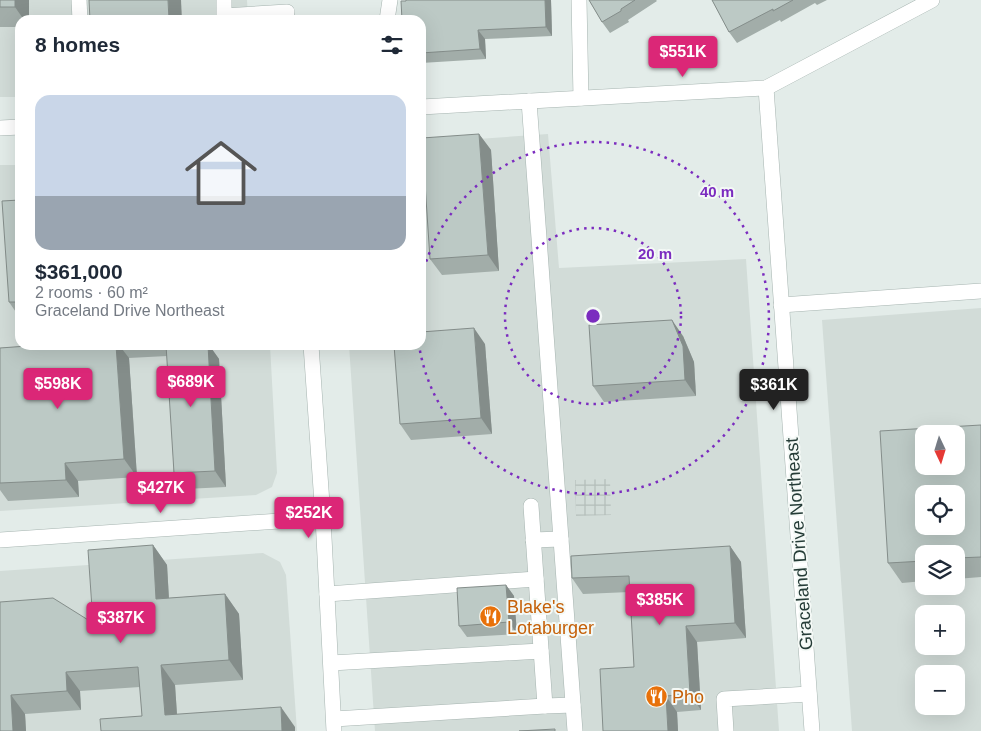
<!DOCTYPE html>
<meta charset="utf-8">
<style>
body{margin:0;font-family:Helvetica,sans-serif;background:#f2f2f3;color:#1f2937;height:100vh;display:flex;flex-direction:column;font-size:19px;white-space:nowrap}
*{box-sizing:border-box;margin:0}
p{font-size:16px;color:#747a83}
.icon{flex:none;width:28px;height:28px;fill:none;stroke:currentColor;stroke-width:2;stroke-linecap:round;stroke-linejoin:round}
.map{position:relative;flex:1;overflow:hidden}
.side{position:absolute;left:15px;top:15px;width:411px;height:335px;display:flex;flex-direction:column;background:#fff;border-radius:15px;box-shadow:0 5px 20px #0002}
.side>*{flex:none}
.needle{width:32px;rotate:176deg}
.controls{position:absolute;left:915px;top:425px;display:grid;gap:10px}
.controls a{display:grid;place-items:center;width:50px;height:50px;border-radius:10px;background:#fff;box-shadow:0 5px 20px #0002;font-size:25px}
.price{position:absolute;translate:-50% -42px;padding:0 11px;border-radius:5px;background:#db2777;color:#fff;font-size:16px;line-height:32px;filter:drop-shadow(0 1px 2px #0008)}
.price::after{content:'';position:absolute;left:50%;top:30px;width:15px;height:11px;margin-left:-8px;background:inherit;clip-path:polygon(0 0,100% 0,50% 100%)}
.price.selected{background:#222;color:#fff}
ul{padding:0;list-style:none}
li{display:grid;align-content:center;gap:10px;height:265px;padding:0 20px}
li+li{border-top:1px solid #e0e1e3}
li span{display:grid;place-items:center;height:155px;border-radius:15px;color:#555}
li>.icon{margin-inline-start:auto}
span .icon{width:90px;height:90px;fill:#fffc;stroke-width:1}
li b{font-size:21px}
h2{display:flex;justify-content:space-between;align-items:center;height:60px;padding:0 20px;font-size:21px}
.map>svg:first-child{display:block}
.built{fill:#d2dcd8;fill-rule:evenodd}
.industrial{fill:url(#industrial-grid)}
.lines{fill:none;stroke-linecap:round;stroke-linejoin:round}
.minor-casing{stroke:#a6b4b0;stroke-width:16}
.minor{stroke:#fff;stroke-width:15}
.wall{fill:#a2ada9}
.shaded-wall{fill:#848d8a}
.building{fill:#bcc9c5;stroke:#848d8a;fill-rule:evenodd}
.ring{fill:none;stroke:#7b2cbf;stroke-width:2.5;stroke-dasharray:2.5 5}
.labels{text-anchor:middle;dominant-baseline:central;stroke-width:4;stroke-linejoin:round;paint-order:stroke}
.street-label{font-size:18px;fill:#253c37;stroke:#f4f9f6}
.food-label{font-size:18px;fill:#c56008;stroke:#f4f9f6;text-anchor:start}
.centre{fill:#7b2cbf;stroke:#f4f9f6;stroke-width:2.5}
.ring-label{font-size:15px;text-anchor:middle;font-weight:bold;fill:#7b2cbf;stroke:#f4f9f6;stroke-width:4;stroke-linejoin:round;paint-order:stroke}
</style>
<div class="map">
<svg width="981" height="731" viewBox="0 0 981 731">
<defs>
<pattern id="industrial-grid" width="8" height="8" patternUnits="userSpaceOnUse" patternTransform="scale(1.25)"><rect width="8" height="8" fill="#d2dcd8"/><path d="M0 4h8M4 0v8" fill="none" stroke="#b4beba"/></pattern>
</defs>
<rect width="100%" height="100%" fill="#e3ece9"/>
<g class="built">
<polygon points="0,0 247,0 248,20 20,20 20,97 0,97"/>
<polygon points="548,134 559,268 746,259 779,731 375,731 349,345 421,345 421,143"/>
<polygon points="0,165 20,165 20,345 270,345 277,473 272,487 256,495 0,511"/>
<path d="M981,308V731H852L822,320ZM924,434H956V466H924ZM924,494H956V526H924ZM924,554H956V586H924ZM924,614H956V646H924ZM924,674H956V706H924Z"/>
<polygon points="263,553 280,562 286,575 297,731 0,731 0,571"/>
</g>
<polygon class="industrial" points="610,479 611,515 576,516 575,480"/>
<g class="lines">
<defs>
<g id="minor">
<polyline points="79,0 80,20"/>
<polyline points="224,0 224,16 287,12"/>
<polyline points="579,0 581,98"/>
<polyline points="387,20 390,0"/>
<polyline points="766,88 812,731"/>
<polyline points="529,101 575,731"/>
<polyline points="421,107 766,88 932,0"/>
<polyline points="0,128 20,127"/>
<polyline points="781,305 981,291"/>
<polyline points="311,345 323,518 334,731"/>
<polyline points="0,540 323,518"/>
<polyline points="533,540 561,539"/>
<polyline points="327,594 536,579"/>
<polyline points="331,663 541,651"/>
<polyline points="545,706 573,705"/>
<polyline points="334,719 545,706 531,506"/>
<polyline points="726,731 724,699 809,694"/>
</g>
</defs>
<use href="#minor" class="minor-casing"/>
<use href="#minor" class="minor"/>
</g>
<g class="wall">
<polygon points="0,0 29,0 29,20 20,20 20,27 0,27"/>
<polygon points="406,0 551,0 552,36 485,39 486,59 421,63 421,20"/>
<polygon points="589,0 656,0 657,1 628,20 629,22 610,33 602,22"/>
<polygon points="712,0 827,0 817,5 815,3 781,22 780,20 737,43 729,32"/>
<polygon points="479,134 491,150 499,271 442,275 430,259"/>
<polygon points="20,200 20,318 9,302"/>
<polygon points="683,336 694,362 696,396 604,402 593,386"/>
<polygon points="485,344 492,434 411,440 400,424"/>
<polygon points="41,345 209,345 219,359 226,487 185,489 174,473 167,356 129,358 137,477 78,481 79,497 8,501 0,490 0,348"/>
<polygon points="981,425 981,577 956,579 956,554 924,554 924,581 902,583 888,563"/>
<polygon points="153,545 167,565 169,598 225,594 239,614 243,680 175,685 177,714 295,727 295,731 101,731 142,716 140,687 80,691 81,710 25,714 26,731 0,731 0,602 93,623"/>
<polygon points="730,546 741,562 746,638 697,642 701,710 677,712 678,731 603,731 634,667 630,592 583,594 572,578"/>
<polygon points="506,585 514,596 517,634 467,637 459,626"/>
</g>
<g class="shaded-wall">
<polygon points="15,0 29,0 29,20 24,20 15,7"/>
<polygon points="168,0 181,0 182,20 169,20"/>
<polygon points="545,0 551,0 552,36 546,27"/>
<polygon points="478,30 485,39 486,59 480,49"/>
<polygon points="479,134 491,150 499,271 488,255"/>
<polygon points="672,320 683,336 694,362 696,396 685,380"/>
<polygon points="474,328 485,344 492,434 481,418"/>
<polygon points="116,345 119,345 129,358 137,477 124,459"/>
<polygon points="208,345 209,345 219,359 226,487 215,471"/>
<polygon points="65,463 78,481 79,497 66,480"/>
<polygon points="153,545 167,565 170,619 156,599"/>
<polygon points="730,546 741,562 746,638 735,623"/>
<polygon points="506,585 514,596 517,634 509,622"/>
<polygon points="225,594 239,614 243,680 229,660"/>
<polygon points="686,626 697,642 701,710 690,694"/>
<polygon points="161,665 175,685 178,731 165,715"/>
<polygon points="66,672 80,691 81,710 67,691"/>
<polygon points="11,695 25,714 26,731 13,731"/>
<polygon points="666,696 677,712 678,731 668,731"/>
<polygon points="281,707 295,727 295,731 282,731"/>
</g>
<g class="building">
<rect x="0" y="0" width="15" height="7"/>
<polygon points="89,0 168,0 169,20 90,20"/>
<polygon points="406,0 545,0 546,27 478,30 480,49 421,53 421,20 402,20 401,1 406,1"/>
<polygon points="589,0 635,0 621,9 621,11 602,22"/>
<polygon points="712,0 793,0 773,11 773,9 729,32"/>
<polygon points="479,134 488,255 430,259 422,138"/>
<polygon points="20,200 20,302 9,302 2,201"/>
<polygon points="672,320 683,346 685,380 593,386 589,325"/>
<polygon points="474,328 481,418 400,424 394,345 421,345 421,332"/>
<polygon points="41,345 116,345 124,459 65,463 66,480 0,483 0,348"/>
<polygon points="166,345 208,345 215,471 174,473"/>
<path d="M981,425V557L956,558V554H924V561L888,563L880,431ZM924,434H956V466H924ZM924,494H956V526H924Z"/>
<polygon points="153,545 156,599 225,594 229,660 161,665 165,715 281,707 282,731 101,731 100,719 142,716 138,667 66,672 67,691 11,695 13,731 0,731 0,602 53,598 93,623 88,550"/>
<polygon points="730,546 735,623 686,626 690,694 666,696 668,731 603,731 600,669 634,667 629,576 572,578 571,556"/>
<polygon points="506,585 509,622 459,626 457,588"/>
<polygon points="555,729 555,731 519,731"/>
</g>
<g class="ring">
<circle cx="593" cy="316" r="88"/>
<path d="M422 276A176 176 0 1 1 419 345"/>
</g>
<defs>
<symbol id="restaurant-disc" viewBox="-11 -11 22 22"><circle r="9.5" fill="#e8710a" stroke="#f4f9f6"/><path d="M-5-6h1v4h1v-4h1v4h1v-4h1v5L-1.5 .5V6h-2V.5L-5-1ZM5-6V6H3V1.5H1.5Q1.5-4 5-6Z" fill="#fff"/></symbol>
</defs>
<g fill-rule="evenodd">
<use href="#restaurant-disc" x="478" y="604" width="25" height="25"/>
<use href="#restaurant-disc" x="644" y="684" width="25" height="25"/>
</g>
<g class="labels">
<g class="street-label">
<text transform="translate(799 544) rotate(-94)">Graceland Drive Northeast</text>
</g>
<g class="food-label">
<text x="507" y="607">Blake's<tspan x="507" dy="21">Lotaburger</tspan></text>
<text x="672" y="697">Pho</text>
</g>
</g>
<circle cx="593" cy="316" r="8" class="centre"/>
<g class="ring-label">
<text x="717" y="197">40 m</text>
<text x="655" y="259">20 m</text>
</g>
</svg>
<div class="controls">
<a><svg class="needle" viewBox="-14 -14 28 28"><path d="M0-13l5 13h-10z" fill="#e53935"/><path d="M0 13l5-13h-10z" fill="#747a83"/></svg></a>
<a><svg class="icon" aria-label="locate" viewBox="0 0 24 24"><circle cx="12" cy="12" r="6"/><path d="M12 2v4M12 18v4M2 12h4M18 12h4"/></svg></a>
<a><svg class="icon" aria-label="layers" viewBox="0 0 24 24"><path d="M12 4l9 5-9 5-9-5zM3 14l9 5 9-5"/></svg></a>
<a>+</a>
<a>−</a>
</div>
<b class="price" style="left:683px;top:78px">$551K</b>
<b class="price" style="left:191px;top:408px">$689K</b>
<b class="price" style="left:58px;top:410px">$598K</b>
<b class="price selected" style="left:774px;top:411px">$361K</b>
<b class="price" style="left:161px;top:514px">$427K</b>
<b class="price" style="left:309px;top:539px">$252K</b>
<b class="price" style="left:660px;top:626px">$385K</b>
<b class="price" style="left:121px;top:644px">$387K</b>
<section class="side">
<h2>8 homes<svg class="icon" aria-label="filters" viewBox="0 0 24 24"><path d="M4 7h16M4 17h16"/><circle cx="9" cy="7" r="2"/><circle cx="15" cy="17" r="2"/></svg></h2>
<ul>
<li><span style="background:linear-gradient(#c9d6e8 65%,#9aa5b1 0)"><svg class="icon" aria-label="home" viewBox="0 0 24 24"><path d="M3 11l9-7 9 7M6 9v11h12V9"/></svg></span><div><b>$361,000</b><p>2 rooms · 60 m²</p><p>Graceland Drive Northeast</p></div></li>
</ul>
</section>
</div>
